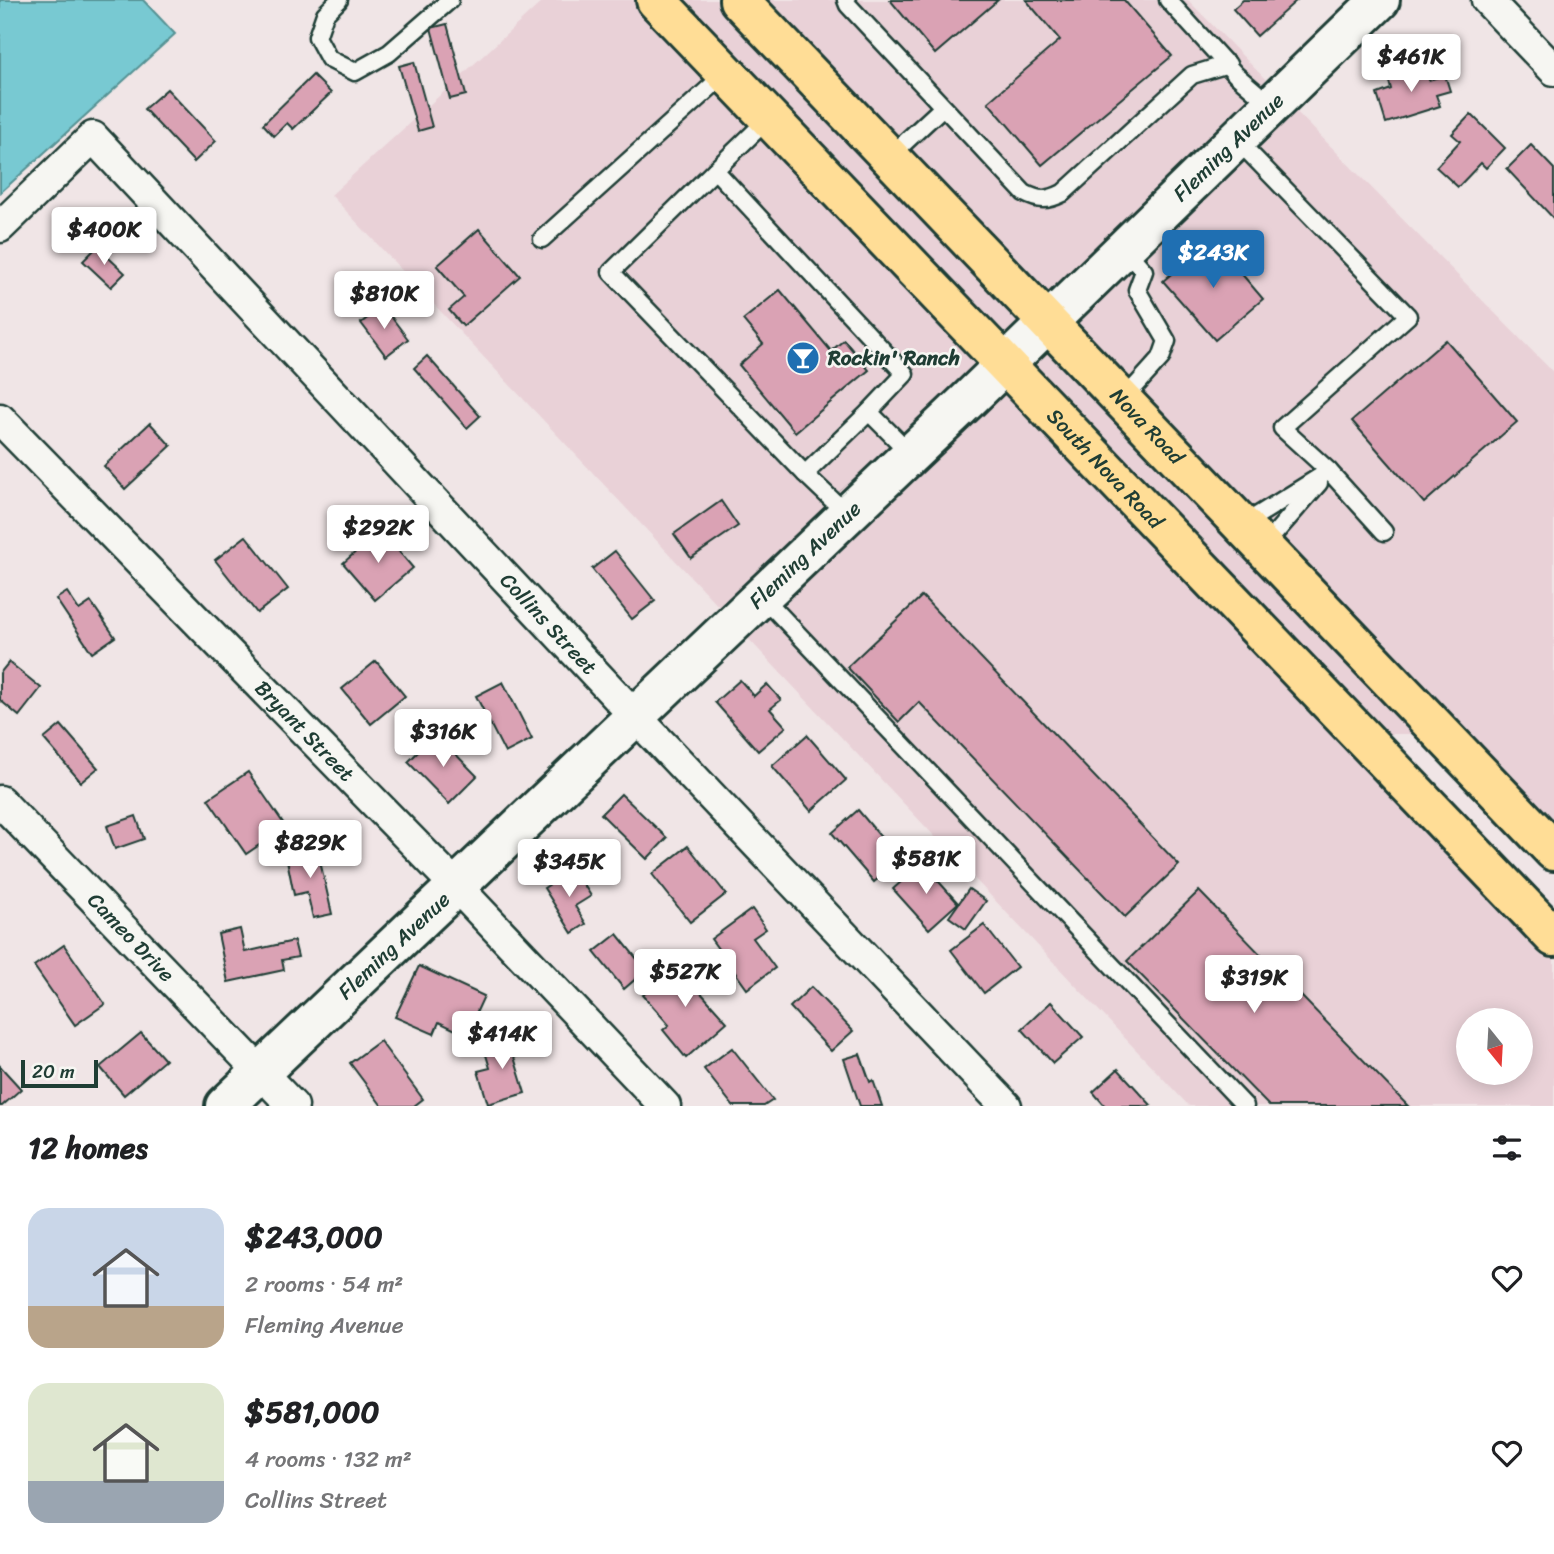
<!DOCTYPE html>
<meta charset="utf-8">
<style>
body{margin:0;font-family:Sriracha,sans-serif;background:#f6f6f6;color:#202124;height:100vh;display:flex;flex-direction:column;font-size:26px;white-space:nowrap}
*{box-sizing:border-box;margin:0}
p{font-size:23px;color:#757577}
.icon{flex:none;width:38px;height:38px;fill:none;stroke:currentColor;stroke-width:2;stroke-linecap:round;stroke-linejoin:round}
.map{position:relative;height:1106px;overflow:hidden}
.details{display:flex;flex-direction:column;background:#fff;flex:1}
.details>*{flex:none}
.needle{width:46px;rotate:162deg}
.buttons{position:absolute;left:1456px;top:1008px;display:grid;gap:14px}
.buttons a{display:grid;place-items:center;width:77px;height:77px;border-radius:50%;background:#fff;box-shadow:0 4px 18px #0003;font-size:35px}
.scale{position:absolute;left:21px;bottom:18px;width:77px;box-sizing:border-box;padding-left:7px;border:4px solid #1f3d34;border-top:0;font-size:19px;line-height:24px;white-space:nowrap;color:#1f3d34;-webkit-text-stroke:5px #f6f6f2;paint-order:stroke}
.price{position:absolute;translate:-50% -60px;padding:0 16px;border-radius:7px;background:#fff;color:#222;font-size:23px;line-height:46px;filter:drop-shadow(0 2px 4px #0008)}
.price::after{content:'';position:absolute;left:50%;top:42px;width:21px;height:16px;margin-left:-10px;background:inherit;clip-path:polygon(0 0,100% 0,50% 100%)}
.price.on{background:#1f6fb2;color:#fff}
ul{padding:0;list-style:none}
li{display:flex;align-items:center;gap:21px;height:175px;padding:0 28px}
li span{display:grid;place-items:center;flex:none;width:196px;height:140px;border-radius:21px;color:#555}
li>.icon{margin-inline-start:auto}
span .icon{width:84px;height:84px;fill:#fffc;stroke-width:1}
li b{font-size:30px}
h2{display:flex;justify-content:space-between;align-items:center;height:84px;padding:0 28px;font-size:30px}
.map>svg:first-child{display:block}
.built{fill:#e9d1d7;fill-rule:evenodd}
.water{fill:#78c9d2;stroke:#549193;stroke-width:2}
.building{fill:#daa2b4;stroke:#1f3d34;stroke-width:2}
.lines{fill:none;stroke-linecap:round;stroke-linejoin:round}
.service-casing{stroke:#1f3d34;stroke-width:21}
.minor-casing{stroke:#1f3d34;stroke-width:35}
.tertiary-casing{stroke:#1f3d34;stroke-width:44}
.primary-casing{stroke:#1f3d34;stroke-width:44}
.service{stroke:#f6f6f2;stroke-width:16}
.minor{stroke:#f6f6f2;stroke-width:30}
.tertiary{stroke:#f6f6f2;stroke-width:38}
.primary{stroke:#ffdd96;stroke-width:38}
.labels{text-anchor:middle;dominant-baseline:central;stroke-width:5;stroke-linejoin:round;paint-order:stroke}
.street-label{font-size:21px;fill:#1f3d34;stroke:#f6f6f2}
.poi-label{font-size:21px;font-weight:bold;fill:#1f3d34;stroke:#f6f6f2;text-anchor:start}
</style>
<div class="map">
<svg width="1554" height="1106" viewBox="0 0 1554 1106">
<rect width="100%" height="100%" fill="#f0e5e6"/>
<filter id="ink" filterUnits="userSpaceOnUse"><feTurbulence type="fractalNoise" baseFrequency=".0143" numOctaves="2"/><feDisplacementMap in="SourceGraphic" scale="14" xChannelSelector="R" yChannelSelector="G"/><feConvolveMatrix kernelMatrix="1 2 1 2 8 2 1 2 1" color-interpolation-filters="sRGB"/></filter>
<g filter="url(#ink)">
<g class="built">
<polygon points="544,0 637,0 985,363 723,611 331,195"/>
<polygon points="674,0 720,0 1028,321 1004,344"/>
<polygon points="758,0 1188,0 1271,85 1047,302"/>
<polygon points="1291,106 1554,373 1554,832 1068,323"/>
<polygon points="1048,342 1417,734 1392,734 1382,737 1024,365"/>
<path d="M1005,384L1554,956V1106H1189L743,633ZM1468,1020H1521V1073H1468Z"/>
</g>
<polygon class="water" points="0,0 143,0 175,34 0,193"/>
<g class="building">
<polygon points="890,0 998,0 935,54"/>
<polygon points="1026,0 1124,0 1172,56 1042,165 988,102 1060,40"/>
<polygon points="1243,0 1297,0 1257,36 1233,9"/>
<polygon points="447,24 466,95 450,99 431,28"/>
<polygon points="414,62 432,127 418,131 399,66"/>
<polygon points="1425,67 1429,80 1445,75 1450,91 1436,95 1440,106 1386,123 1377,94 1391,89 1388,78"/>
<polygon points="313,75 331,93 293,129 287,123 274,136 263,124"/>
<polygon points="167,89 216,141 194,162 144,109"/>
<polygon points="1471,114 1505,148 1486,168 1481,163 1458,187 1436,167 1460,141 1452,134"/>
<polygon points="1531,145 1554,169 1554,219 1507,169"/>
<polygon points="479,229 520,276 463,326 449,310 464,297 437,266"/>
<polygon points="1212,239 1263,299 1215,340 1163,281"/>
<polygon points="97,247 125,273 111,287 83,261"/>
<polygon points="780,290 831,351 844,340 869,370 795,432 739,365 763,344 743,320"/>
<polygon points="383,306 408,339 386,356 361,323"/>
<polygon points="1446,340 1517,422 1424,503 1352,421"/>
<polygon points="427,356 480,416 467,428 414,368"/>
<polygon points="150,423 171,446 125,489 104,466"/>
<polygon points="721,501 738,526 691,558 674,534"/>
<polygon points="381,530 413,568 375,600 343,563"/>
<polygon points="246,536 288,589 257,613 215,560"/>
<polygon points="615,551 655,601 632,619 592,569"/>
<polygon points="67,592 79,610 91,602 115,637 92,653 56,599"/>
<polygon points="922,596 1179,865 1125,917 919,702 899,722 847,667"/>
<polygon points="376,661 405,696 371,724 342,689"/>
<polygon points="9,662 41,688 19,716 0,700 0,673"/>
<polygon points="740,680 754,696 767,684 781,700 770,709 786,727 758,751 715,702"/>
<polygon points="503,682 532,739 505,753 476,696"/>
<polygon points="61,725 98,768 81,782 44,739"/>
<polygon points="436,734 477,776 449,804 408,762"/>
<polygon points="807,735 846,780 811,811 772,766"/>
<polygon points="248,772 286,827 246,854 208,799"/>
<polygon points="621,794 667,838 647,859 601,814"/>
<polygon points="858,810 900,860 874,882 832,833"/>
<polygon points="136,816 144,839 115,849 107,826"/>
<polygon points="688,846 726,894 690,922 652,874"/>
<polygon points="317,848 332,914 313,918 307,892 294,895 286,855"/>
<polygon points="922,863 958,903 929,929 893,889"/>
<polygon points="574,869 591,896 575,906 586,924 572,933 544,888"/>
<polygon points="969,889 986,901 966,929 949,917"/>
<polygon points="1199,891 1408,1106 1269,1106 1127,961"/>
<polygon points="752,909 766,929 753,938 775,968 747,989 711,939"/>
<polygon points="984,925 1017,967 984,993 951,950"/>
<polygon points="240,929 245,952 294,941 298,957 282,960 284,970 228,982 218,934"/>
<polygon points="617,934 646,970 624,989 594,952"/>
<polygon points="64,945 105,1004 75,1025 34,966"/>
<polygon points="683,960 699,979 693,984 727,1022 686,1058 663,1030 669,1025 643,995"/>
<polygon points="419,966 484,996 466,1035 439,1022 434,1034 395,1017"/>
<polygon points="811,987 853,1031 831,1051 790,1007"/>
<polygon points="1051,1002 1083,1037 1053,1063 1022,1029"/>
<polygon points="141,1033 165,1060 124,1095 100,1067"/>
<polygon points="516,1035 522,1055 514,1057 525,1093 488,1104 478,1071 490,1068 483,1045"/>
<polygon points="380,1041 423,1099 414,1106 382,1106 350,1063"/>
<polygon points="732,1048 773,1100 764,1106 733,1106 704,1069"/>
<polygon points="860,1054 870,1082 873,1080 882,1106 860,1106 844,1059"/>
<polygon points="0,1066 21,1089 2,1106 0,1106"/>
<polygon points="1118,1069 1151,1105 1149,1106 1105,1106 1093,1092"/>
</g>
<g class="lines">
<defs>
<g id="service">
<polyline points="339,0 325,14 317,37 329,59 355,72 389,53 450,0"/>
<path d="M846,0L848,5L1024,193C1039,201 1047,201 1063,193L1192,75L1228,64"/>
<polyline points="1168,0 1236,75 1271,105"/>
<polyline points="769,118 715,170 905,374 869,412 911,454"/>
<polyline points="1236,139 1408,316 1282,428 1329,471 1384,532"/>
<polyline points="889,157 943,107"/>
<polyline points="715,170 611,272 805,474"/>
<polyline points="542,239 726,73"/>
<polyline points="1123,400 1161,358 1167,341 1137,290 1144,271 1124,248"/>
<polyline points="847,514 805,474 869,412"/>
<polyline points="1242,525 1329,471"/>
<polyline points="1263,547 1319,483"/>
<polyline points="761,595 1245,1106"/>
</g>
<g id="minor">
<polyline points="1487,0 1554,70"/>
<path id="s1" d="M0,227L93,137L634,715L1006,1106"/>
<path id="s2" d="M0,419L457,887L665,1106"/>
<path id="s3" d="M0,801L293,1106"/>
</g>
<g id="tertiary">
<path id="s4" d="M225,1106L967,401L1380,0"/>
</g>
<g id="primary">
<path id="s5" d="M656,0L1554,937"/>
<path id="s6" d="M739,0L1554,851"/>
</g>
</defs>
<use href="#service" class="service-casing"/>
<use href="#minor" class="minor-casing"/>
<use href="#tertiary" class="tertiary-casing"/>
<use href="#primary" class="primary-casing"/>
<use href="#service" class="service"/>
<use href="#minor" class="minor"/>
<use href="#tertiary" class="tertiary"/>
<use href="#primary" class="primary"/>
</g>
</g>
<defs>
<symbol id="bar-disc" viewBox="-11 -11 22 22"><circle r="9.5" fill="#1f6fb2" stroke="#f6f6f2"/><path d="M-6-5H6L.8 .8V4.5H3.5V6h-7V4.5H-.8V.8Z" fill="#fff"/></symbol>
</defs>
<g fill-rule="evenodd">
<use href="#bar-disc" x="784" y="339" width="38" height="38"/>
</g>
<g class="labels">
<g class="street-label">
<text stroke="none"><textPath href="#s4" startOffset="1388">Fleming Avenue</textPath></text>
<text stroke="none"><textPath href="#s6" startOffset="590">Nova Road</textPath></text>
<text stroke="none"><textPath href="#s5" startOffset="649">South Nova Road</textPath></text>
<text stroke="none"><textPath href="#s4" startOffset="800">Fleming Avenue</textPath></text>
<text stroke="none"><textPath href="#s1" startOffset="796">Collins Street</textPath></text>
<text stroke="none"><textPath href="#s2" startOffset="436">Bryant Street</textPath></text>
<text stroke="none"><textPath href="#s3" startOffset="189">Cameo Drive</textPath></text>
<text stroke="none"><textPath href="#s4" startOffset="233">Fleming Avenue</textPath></text>
</g>
<g class="poi-label">
<text x="828" y="358">Rockin' Ranch</text>
</g>
</g>
</svg>
<div class="buttons">
<a><svg class="needle" viewBox="-14 -14 28 28"><path d="M0-13l5 13h-10z" fill="#e53935"/><path d="M0 13l5-13h-10z" fill="#757577"/></svg></a>
</div>
<div class="scale">20 m</div>
<b class="price" style="left:1411px;top:94px">$461K</b>
<b class="price" style="left:104px;top:267px">$400K</b>
<b class="price on" style="left:1213px;top:290px">$243K</b>
<b class="price" style="left:384px;top:331px">$810K</b>
<b class="price" style="left:378px;top:565px">$292K</b>
<b class="price" style="left:443px;top:769px">$316K</b>
<b class="price" style="left:310px;top:880px">$829K</b>
<b class="price" style="left:926px;top:896px">$581K</b>
<b class="price" style="left:569px;top:899px">$345K</b>
<b class="price" style="left:685px;top:1009px">$527K</b>
<b class="price" style="left:1254px;top:1015px">$319K</b>
<b class="price" style="left:502px;top:1071px">$414K</b>
</div>
<section class="details">
<h2>12 homes<svg class="icon" aria-label="filters" viewBox="0 0 24 24"><path d="M4 7h16M4 17h16"/><circle cx="9" cy="7" r="2"/><circle cx="15" cy="17" r="2"/></svg></h2>
<ul>
<li><span style="background:linear-gradient(#c9d6e8 70%,#b9a48a 0)"><svg class="icon" aria-label="home" viewBox="0 0 24 24"><path d="M3 11l9-7 9 7M6 9v11h12V9"/></svg></span><div><b>$243,000</b><p>2 rooms · 54 m²</p><p>Fleming Avenue</p></div><svg class="icon" aria-label="heart" viewBox="0 0 24 24"><path d="M12 20l-8-8c-3-5 5-10 8-4 3-6 11-1 8 4z"/></svg></li>
<li><span style="background:linear-gradient(#dfe7d0 70%,#9aa5b1 0)"><svg class="icon" aria-label="home" viewBox="0 0 24 24"><path d="M3 11l9-7 9 7M6 9v11h12V9"/></svg></span><div><b>$581,000</b><p>4 rooms · 132 m²</p><p>Collins Street</p></div><svg class="icon" aria-label="heart" viewBox="0 0 24 24"><path d="M12 20l-8-8c-3-5 5-10 8-4 3-6 11-1 8 4z"/></svg></li>
</ul>
</section>
